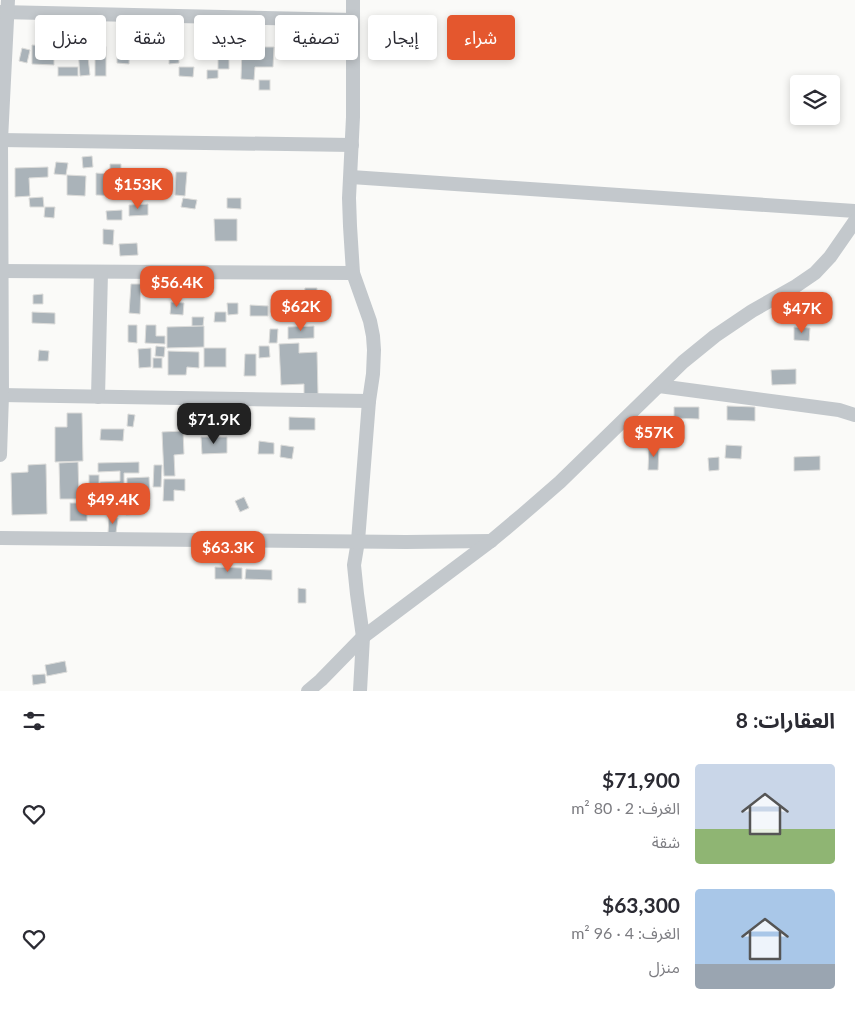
<!DOCTYPE html>
<html lang="ar">
<meta charset="utf-8">
<style>
body{margin:0;font-family:Lato,"Noto Sans Arabic",sans-serif;background:#f7f7f7;color:#2b2b33;direction:rtl;height:100vh;display:flex;flex-direction:column;font-size:19px;white-space:nowrap}
*{box-sizing:border-box;margin:0}
p{font-size:16px;color:#7c7c81}
.icon{flex:none;width:28px;height:28px;fill:none;stroke:currentColor;stroke-width:2;stroke-linecap:round;stroke-linejoin:round}
.map{position:relative;height:691px;overflow:hidden;direction:ltr}
.sheet{display:flex;flex-direction:column;background:#fff;flex:1}
.sheet>*{flex:none}
.top-card{position:absolute;left:15px;top:15px;width:500px;height:45px;direction:rtl;display:flex;gap:10px}
.fabs{position:absolute;left:790px;top:75px;display:grid;gap:10px}
.fabs a{display:grid;place-items:center;width:50px;height:50px;border-radius:5px;background:#fff;box-shadow:0 2px 8px #0003;font-size:25px}
.price{position:absolute;translate:-50% -42px;padding:0 11px;border-radius:10px;background:#e4572e;color:#fff;font-size:16px;line-height:32px;filter:drop-shadow(0 1px 2px #0008)}
.price::after{content:'';position:absolute;left:50%;top:30px;width:15px;height:11px;margin-left:-8px;background:inherit;clip-path:polygon(0 0,100% 0,50% 100%)}
.price.selected{background:#222;color:#fff}
ul{padding:0;list-style:none}
li{display:flex;align-items:center;gap:15px;height:125px;padding:0 20px}
li span{display:grid;place-items:center;flex:none;width:140px;height:100px;border-radius:5px;color:#555}
li>.icon{margin-inline-start:auto}
span .icon{width:60px;height:60px;fill:#fffc;stroke-width:1}
li b{font-size:21px}
h2{display:flex;justify-content:space-between;align-items:center;height:60px;padding:0 20px;font-size:21px}
.pill{padding:0 18px;border-radius:5px;background:#fff;box-shadow:0 2px 8px #0003;font-size:18px;line-height:45px}
.pill.selected{background:#e4572e;color:#fff}
.map>svg:first-child{display:block}
.building{fill:#aab3b9;stroke:#dcdcda}
.lines{fill:none;stroke-linecap:round;stroke-linejoin:round}
.minor{stroke:#c3c8cc;stroke-width:14}
</style>
<div class="map">
<svg width="855" height="691" viewBox="0 0 855 691">
<rect width="100%" height="100%" fill="#fafaf8"/>
<g class="building">
<polygon points="66,25 67,40 58,42 56,26"/>
<polygon points="161,26 169,26 168,37 161,37"/>
<rect x="170" y="26" width="10" height="11"/>
<polygon points="200,34 208,34 208,45 199,44"/>
<rect x="143" y="35" width="9" height="11"/>
<polygon points="117,42 130,42 129,64 117,63"/>
<polygon points="32,45 54,46 54,65 32,64"/>
<polygon points="281,45 306,45 306,58 281,57"/>
<polygon points="179,46 179,63 169,64 169,47"/>
<polygon points="218,46 240,46 240,58 229,58 229,69 218,69"/>
<rect x="95" y="47" width="11" height="29"/>
<polygon points="242,47 274,47 273,67 255,67 254,80 241,79"/>
<polygon points="22,48 30,50 27,63 19,61"/>
<polygon points="70,48 78,48 77,59 70,58"/>
<polygon points="87,48 90,75 80,76 78,49"/>
<rect x="58" y="67" width="20" height="9"/>
<polygon points="179,67 194,67 193,77 179,76"/>
<polygon points="207,70 218,70 218,78 207,79"/>
<rect x="259" y="80" width="11" height="10"/>
<polygon points="92,156 93,167 83,168 82,157"/>
<polygon points="56,162 68,163 66,175 54,174"/>
<polygon points="110,164 121,164 121,196 96,195 96,173 110,174"/>
<polygon points="48,167 48,177 29,178 30,196 15,197 15,168"/>
<polygon points="176,172 187,172 185,196 175,195"/>
<polygon points="67,175 86,176 85,196 67,195"/>
<polygon points="43,197 44,207 30,207 29,198"/>
<polygon points="183,198 197,200 195,209 181,207"/>
<polygon points="227,198 241,198 241,209 227,208"/>
<polygon points="148,204 148,215 129,216 129,205"/>
<polygon points="45,207 55,207 54,218 44,217"/>
<polygon points="122,210 122,220 107,220 106,211"/>
<polygon points="214,219 237,219 237,241 215,241"/>
<polygon points="103,229 114,230 113,245 103,244"/>
<polygon points="137,243 138,255 120,256 119,244"/>
<polygon points="131,284 141,284 140,314 129,313"/>
<polygon points="305,288 317,288 317,299 304,299"/>
<polygon points="43,294 43,304 33,304 33,295"/>
<polygon points="171,302 184,303 183,315 170,314"/>
<polygon points="227,303 238,303 238,314 228,315"/>
<polygon points="250,305 268,306 268,316 250,316"/>
<polygon points="32,312 55,313 55,324 32,323"/>
<polygon points="215,312 226,312 226,322 214,322"/>
<polygon points="192,317 204,317 203,326 192,326"/>
<polygon points="128,325 137,325 137,343 128,342"/>
<polygon points="146,325 156,325 156,336 165,336 165,344 145,343"/>
<polygon points="204,326 204,347 167,348 167,327"/>
<polygon points="314,326 314,338 288,339 288,327"/>
<polygon points="794,327 810,328 809,341 794,340"/>
<polygon points="270,329 278,329 277,343 269,343"/>
<polygon points="299,343 299,353 317,352 318,394 304,394 304,384 281,385 279,344"/>
<polygon points="156,346 165,347 164,357 155,356"/>
<polygon points="259,346 269,346 270,357 259,358"/>
<polygon points="151,348 151,367 139,368 138,349"/>
<rect x="204" y="348" width="22" height="19"/>
<polygon points="39,350 49,351 48,361 38,361"/>
<polygon points="168,351 199,352 199,368 187,367 186,375 168,375"/>
<polygon points="245,354 256,354 256,376 244,376"/>
<rect x="153" y="358" width="9" height="10"/>
<polygon points="796,369 796,384 772,385 771,370"/>
<polygon points="727,406 755,407 755,421 727,420"/>
<polygon points="674,407 699,407 699,419 674,418"/>
<polygon points="67,413 82,413 83,461 55,462 55,427 67,427"/>
<polygon points="128,414 135,415 133,427 127,426"/>
<polygon points="289,417 315,418 315,430 289,430"/>
<polygon points="101,429 124,429 123,441 100,440"/>
<polygon points="183,431 184,454 174,455 175,476 164,476 162,432"/>
<polygon points="201,437 227,437 227,453 202,454"/>
<polygon points="259,441 274,443 274,454 258,454"/>
<polygon points="281,445 294,447 292,459 280,457"/>
<polygon points="726,445 742,446 741,459 725,458"/>
<polygon points="649,446 659,446 658,470 648,470"/>
<polygon points="820,456 820,470 794,471 794,457"/>
<polygon points="719,457 719,470 709,471 708,458"/>
<polygon points="78,462 79,499 60,499 59,463"/>
<polygon points="139,462 139,473 124,473 124,502 101,502 100,482 120,481 120,471 98,472 98,463"/>
<polygon points="46,464 47,514 12,515 11,473 28,472 28,465"/>
<polygon points="154,465 162,465 161,487 153,487"/>
<rect x="89" y="475" width="10" height="29"/>
<polygon points="149,477 150,499 127,500 127,478"/>
<polygon points="164,479 185,479 185,491 174,490 174,501 163,501"/>
<polygon points="244,497 249,508 240,512 235,501"/>
<rect x="70" y="503" width="17" height="18"/>
<polygon points="125,503 137,503 138,514 126,515"/>
<polygon points="109,517 118,518 116,533 108,533"/>
<polygon points="215,567 242,568 242,579 215,579"/>
<polygon points="246,569 272,570 272,580 245,579"/>
<polygon points="298,588 306,589 306,603 298,603"/>
<polygon points="65,661 67,672 47,676 45,665"/>
<polygon points="45,674 46,683 33,685 32,675"/>
</g>
<g class="lines">
<g class="minor">
<polyline points="353,0 353,117 349,198 350,226 353,273 370,321 373,336 374,350 373,374 369,401 358,541 354,565 357,594 363,637 360,691"/>
<polyline points="0,12 353,20"/>
<polyline points="0,140 352,145"/>
<polyline points="351,177 855,211"/>
<polyline points="0,271 353,273"/>
<polyline points="659,386 839,410 855,415"/>
<polyline points="0,395 369,401"/>
<polyline points="98,397 101,272"/>
<polyline points="0,455 2,395 1,140 8,0"/>
<polyline points="0,538 406,542 491,541"/>
<polyline points="308,691 321,680 363,637 491,541 522,515 560,482 683,362 715,336 752,311 796,286 815,273 830,257 855,221"/>
</g>
</g>
</svg>
<div class="fabs">
<a><svg class="icon" aria-label="layers" viewBox="0 0 24 24"><path d="M12 4l9 5-9 5-9-5zM3 14l9 5 9-5"/></svg></a>
</div>
<b class="price" style="left:138px;top:210px">$153K</b>
<b class="price" style="left:177px;top:308px">$56.4K</b>
<b class="price" style="left:301px;top:332px">$62K</b>
<b class="price" style="left:802px;top:334px">$47K</b>
<b class="price selected" style="left:214px;top:445px">$71.9K</b>
<b class="price" style="left:654px;top:458px">$57K</b>
<b class="price" style="left:113px;top:525px">$49.4K</b>
<b class="price" style="left:228px;top:573px">$63.3K</b>
<div class="top-card">
<a class="pill selected">شراء</a>
<a class="pill">إيجار</a>
<a class="pill">تصفية</a>
<a class="pill">جديد</a>
<a class="pill">شقة</a>
<a class="pill">منزل</a>
</div>
</div>
<section class="sheet">
<h2>العقارات: 8<svg class="icon" aria-label="filters" viewBox="0 0 24 24"><path d="M4 7h16M4 17h16"/><circle cx="9" cy="7" r="2"/><circle cx="15" cy="17" r="2"/></svg></h2>
<ul>
<li><span style="background:linear-gradient(#c9d6e8 65%,#8fb573 0)"><svg class="icon" aria-label="home" viewBox="0 0 24 24"><path d="M3 11l9-7 9 7M6 9v11h12V9"/></svg></span><div><b>$71,900</b><p>الغرف: 2 · 80 m²</p><p>شقة</p></div><svg class="icon" aria-label="heart" viewBox="0 0 24 24"><path d="M12 20l-8-8c-3-5 5-10 8-4 3-6 11-1 8 4z"/></svg></li>
<li><span style="background:linear-gradient(#a9c7e8 75%,#9aa5b1 0)"><svg class="icon" aria-label="home" viewBox="0 0 24 24"><path d="M3 11l9-7 9 7M6 9v11h12V9"/></svg></span><div><b>$63,300</b><p>الغرف: 4 · 96 m²</p><p>منزل</p></div><svg class="icon" aria-label="heart" viewBox="0 0 24 24"><path d="M12 20l-8-8c-3-5 5-10 8-4 3-6 11-1 8 4z"/></svg></li>
</ul>
</section>
